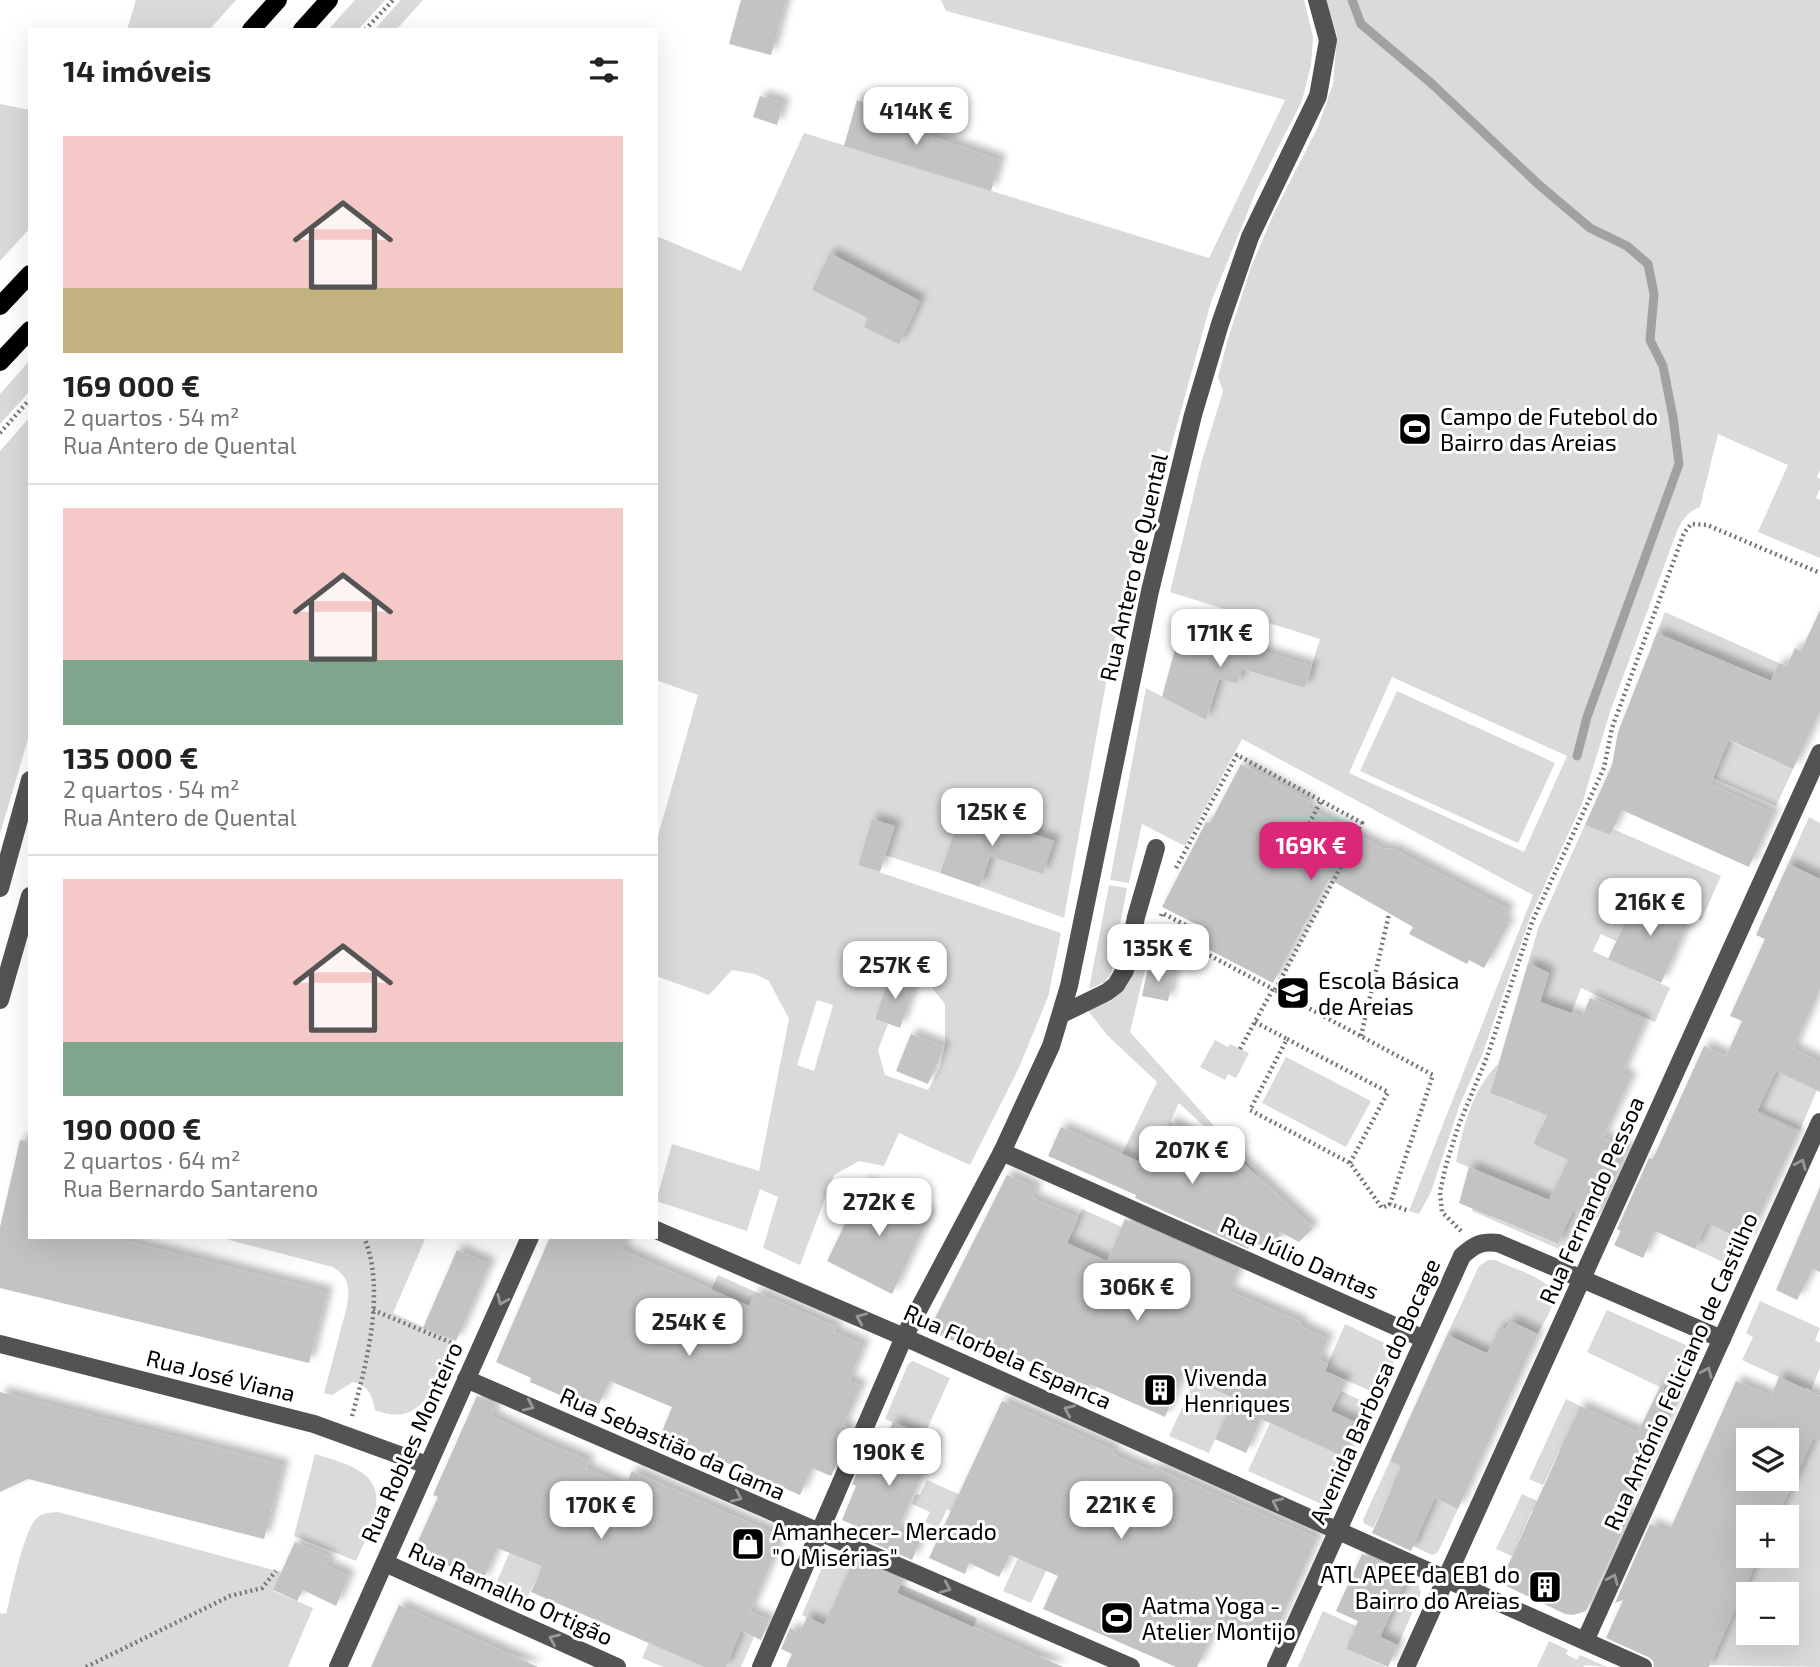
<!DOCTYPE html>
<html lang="pt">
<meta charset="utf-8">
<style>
body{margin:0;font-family:"Exo 2",sans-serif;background:#f6f6f6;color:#222;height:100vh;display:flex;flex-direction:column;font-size:26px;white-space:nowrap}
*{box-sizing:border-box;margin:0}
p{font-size:23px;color:#767676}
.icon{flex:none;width:38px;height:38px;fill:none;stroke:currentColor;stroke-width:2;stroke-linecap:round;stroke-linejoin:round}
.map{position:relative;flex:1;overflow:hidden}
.panel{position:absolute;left:28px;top:28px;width:630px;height:1211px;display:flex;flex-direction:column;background:#fff;border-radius:0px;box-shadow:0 7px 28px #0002}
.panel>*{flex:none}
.buttons{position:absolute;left:1736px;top:1428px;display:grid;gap:14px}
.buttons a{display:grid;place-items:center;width:63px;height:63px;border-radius:0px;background:#fff;box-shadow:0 7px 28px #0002;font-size:35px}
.price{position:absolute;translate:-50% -60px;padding:0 16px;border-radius:14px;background:#fff;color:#222;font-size:23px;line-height:46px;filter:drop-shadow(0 2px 4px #0008)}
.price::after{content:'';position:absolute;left:50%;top:42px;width:21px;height:16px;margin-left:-10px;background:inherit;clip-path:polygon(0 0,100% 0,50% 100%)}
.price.selected{background:#db2777;color:#fff}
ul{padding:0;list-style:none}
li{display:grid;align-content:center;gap:14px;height:371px;padding:0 35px}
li+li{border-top:2px solid #e0e0e0}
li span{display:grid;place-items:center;height:217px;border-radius:0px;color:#555}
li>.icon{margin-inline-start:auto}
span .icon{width:126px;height:126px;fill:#fffc;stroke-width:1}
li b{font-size:30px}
h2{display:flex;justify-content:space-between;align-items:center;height:84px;padding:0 35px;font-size:30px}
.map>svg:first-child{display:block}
.green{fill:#dadada;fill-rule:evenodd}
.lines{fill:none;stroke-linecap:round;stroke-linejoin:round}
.stream{stroke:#a1a1a1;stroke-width:9}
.building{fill:#c3c3c3;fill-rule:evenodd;filter:url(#shadow)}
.path{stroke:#757575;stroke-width:4.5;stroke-dasharray:2 3.5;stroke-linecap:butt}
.minor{stroke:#535353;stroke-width:18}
.major{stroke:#000;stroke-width:18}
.oneway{stroke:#989898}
.labels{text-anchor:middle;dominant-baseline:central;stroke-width:6;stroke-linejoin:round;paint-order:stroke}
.poi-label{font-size:23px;fill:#000;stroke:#fff;text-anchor:start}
.street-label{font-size:23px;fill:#000;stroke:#fff}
</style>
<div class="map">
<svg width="1820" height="1667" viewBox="0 0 1820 1667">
<defs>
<filter id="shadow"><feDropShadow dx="6" dy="-6" stdDeviation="3.5" flood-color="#0004"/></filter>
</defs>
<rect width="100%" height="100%" fill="#fff"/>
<g class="green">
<polygon points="136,0 236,0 209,30 127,30"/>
<polygon points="355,0 385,0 358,30 328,30"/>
<polygon points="401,0 423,0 396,30 374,30"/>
<path d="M941,0H1304L1313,37L1311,65L1302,101L1257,189L1211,302L1169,454L1158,448L1109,666L1064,918L980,887L990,856L962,811L940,873L885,855L872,820L858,865L1061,933L1048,997L1018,1070L970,1165L899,1133L884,1166L859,1161L834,1175L800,1265L763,1248L778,1197L760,1189L747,1231L656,1201L672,1144L759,1171L789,1019L769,981L755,974L732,970L709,995L656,976V843L698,695L656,680V236L741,271L804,133L1209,258L1285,100L946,11ZM919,972L945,1004V1045L940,1067L928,1090L885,1075L878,1050L888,1024L875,1019L890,974ZM817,1000L833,1005L814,1071L797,1065Z"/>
<path d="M1325,0H1820V470L1817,477L1820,479V489L1816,498L1820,500V558L1758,532L1788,465L1718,434L1700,507C1687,512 1683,519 1677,531L1610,712L1582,804L1531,915L1482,1055L1460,1104L1431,1192L1419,1214L1409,1211L1533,895L1242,739L1185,846L1142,824L1129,883L1110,880L1146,688L1206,720L1219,679L1238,684L1242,669L1305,688L1320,639L1170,592L1202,460L1223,391L1218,377L1228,339L1251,267L1275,211L1318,127L1333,84L1337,36ZM1392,677L1567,756L1524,852L1349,773Z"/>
<polygon points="0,104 30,110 30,228 0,261"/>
<polygon points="30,360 30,391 0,424 0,394"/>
<polygon points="30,417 30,732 0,834 0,451"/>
<polygon points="1665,612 1779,663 1771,681 1700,651 1695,663 1652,645"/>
<polygon points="1397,691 1555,763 1518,843 1360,771"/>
<polygon points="1653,707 1793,769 1776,806 1713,778 1719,763"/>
<polygon points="1809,817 1820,823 1820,879 1788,864"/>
<polygon points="1585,825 1610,835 1613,829 1721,876 1701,921 1639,892 1616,941 1601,934 1593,951 1670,988 1655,1022 1581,988 1571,1014 1540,1002 1549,973 1528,963 1539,926"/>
<polygon points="1109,885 1127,888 1111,974 1105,982 1089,989"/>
<polygon points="1154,932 1130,1032 1265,1183 1179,1103 1149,1166 1122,1154 1157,1082 1107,1035 1086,1008 1111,1001 1120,993"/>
<polygon points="1215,1040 1228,1047 1230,1044 1249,1053 1236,1078 1228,1074 1225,1080 1200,1067"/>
<polygon points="1286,1057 1371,1101 1346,1147 1262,1103"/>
<path d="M1498,1064L1490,1093L1512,1102L1562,1081L1533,1144L1568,1160L1549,1200L1456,1162C1463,1127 1472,1090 1498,1064Z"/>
<polygon points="1776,1071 1817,1090 1800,1130 1752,1108 1768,1087"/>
<path d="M1476,1196L1490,1216L1557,1244L1573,1210L1590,1218C1583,1232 1579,1252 1559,1249L1472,1211Z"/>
<polygon points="1687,1197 1728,1233 1747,1242 1736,1268 1695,1249"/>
<polygon points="1082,1209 1122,1227 1107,1261 1057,1265"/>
<path d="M218,1237H426L393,1313L453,1340C438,1376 426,1431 375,1410C372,1396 369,1385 353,1382L332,1395L324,1393L347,1306C350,1288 349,1277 333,1267Z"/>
<path d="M1488,1260H1495C1509,1267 1556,1280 1554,1298C1553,1309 1543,1323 1538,1334L1510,1322L1487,1353L1447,1335L1479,1266Z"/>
<polygon points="718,1275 756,1292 749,1306 681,1354"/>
<polygon points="1760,1301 1820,1328 1815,1340 1820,1343 1820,1368 1811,1390 1806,1387 1805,1389 1742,1360 1753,1337 1746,1333"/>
<polygon points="1607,1310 1686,1345 1693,1351 1694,1362 1665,1426 1651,1420 1664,1389 1587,1352"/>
<polygon points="1053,1322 1055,1373 1088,1388 1109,1341 1110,1359 1090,1401 1030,1375"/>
<polygon points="1345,1324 1399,1350 1380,1395 1325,1371"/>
<polygon points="913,1361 950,1378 924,1436 885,1419 908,1364"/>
<polygon points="1195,1380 1206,1385 1241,1382 1209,1453 1169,1436"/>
<polygon points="1331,1391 1339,1394 1341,1391 1375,1407 1366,1427 1324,1408"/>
<polygon points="1566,1399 1580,1406 1565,1440 1603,1470 1559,1451 1543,1485 1529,1479"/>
<polygon points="1270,1423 1352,1459 1332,1504 1326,1506 1248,1471"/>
<path d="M1820,1423V1667L1710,1665L1759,1556H1787V1517H1777ZM1748,1594H1787V1633H1748Z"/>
<path d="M315,1454C330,1459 348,1463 361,1472C393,1492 367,1536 356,1561L294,1536Z"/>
<polygon points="1390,1461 1400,1465 1439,1494 1437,1499 1458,1509 1438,1552 1432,1555 1413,1546 1390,1491 1373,1528 1364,1523 1363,1520"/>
<polygon points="927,1480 994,1510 986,1526 947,1509 938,1528 925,1522 930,1512 912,1504 916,1494 920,1495"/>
<polygon points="1522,1494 1595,1527 1583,1533 1532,1510 1512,1556 1496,1549"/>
<path d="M58,1512L281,1572L273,1591L313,1608L288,1667H0V1613L6,1614C11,1595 24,1528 37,1518C43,1512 50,1513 58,1512Z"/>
<polygon points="1030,1532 1046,1571 1031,1603 1003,1591"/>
<polygon points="517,1535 543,1564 524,1605 493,1591"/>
<polygon points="830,1555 834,1555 977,1618 973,1628 876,1667 826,1667 824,1625 802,1615 826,1558"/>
<polygon points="1406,1579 1418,1584 1421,1593 1398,1645 1380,1637"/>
<polygon points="668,1599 754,1637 741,1667 726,1667 668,1651 704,1667 663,1667 642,1658"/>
<polygon points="1323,1611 1356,1626 1346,1649 1386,1667 1298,1667"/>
<polygon points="1549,1641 1568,1650 1566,1654 1577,1660 1580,1655 1607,1667 1585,1665 1583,1667 1537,1667"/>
</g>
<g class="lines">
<polyline class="stream" points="1352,0 1361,24 1431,83 1538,184 1590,228 1627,246 1648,264 1654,294 1650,340 1663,366 1673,417 1679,464 1587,717 1577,756"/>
</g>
<g class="building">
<polygon points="741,0 786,0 771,55 729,44"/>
<polygon points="760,96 784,103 777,125 753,117"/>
<polygon points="857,100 923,121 920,133 1000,160 991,191 844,146"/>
<polygon points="830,253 920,301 899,344 864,327 868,318 812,290"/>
<polygon points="1820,610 1820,712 1793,769 1729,740 1710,784 1774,813 1749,867 1622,810 1610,835 1585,825 1612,765 1618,732 1657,633 1771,681 1779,663 1787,666 1795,648 1801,651"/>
<polygon points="1181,627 1312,666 1305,688 1242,669 1238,684 1219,679 1206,720 1162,697"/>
<polygon points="1241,764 1310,802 1307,808 1382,848 1393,849 1509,910 1503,921 1509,924 1484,968 1469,960 1467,964 1409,934 1413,927 1329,879 1273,983 1198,944 1206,929 1162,907 1206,822 1210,823"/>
<polygon points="962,810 1054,841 1043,874 990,856 980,887 940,873"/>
<polygon points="872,819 895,826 880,872 858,865"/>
<polygon points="1788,864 1820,879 1820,989 1793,1049 1820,1062 1820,1092 1776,1071 1756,1114 1798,1133 1747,1242 1707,1223 1695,1249 1655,1231 1643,1258 1614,1245 1621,1231 1617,1229 1649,1158 1653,1159 1704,1046 1726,1056 1742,1021 1730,1016 1765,939 1756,935"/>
<polygon points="1639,892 1691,917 1661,983 1608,959"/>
<polygon points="1528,963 1549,973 1540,1002 1582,1017 1590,998 1645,1021 1622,1074 1631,1078 1603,1138 1628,1149 1596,1220 1573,1210 1558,1244 1459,1203 1469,1167 1549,1200 1568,1160 1533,1144 1547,1115 1490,1093"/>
<polygon points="1148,967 1174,973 1168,1001 1142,996"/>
<polygon points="890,974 916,982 900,1028 875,1019"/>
<polygon points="911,1034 944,1047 928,1084 896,1071"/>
<polygon points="1170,1121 1211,1148 1219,1140 1313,1228 1299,1242 1280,1232 1273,1250 1252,1242 1248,1249 1135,1198 1136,1195 1048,1156 1061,1127 1149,1166"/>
<polygon points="20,1140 30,1142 30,1237 110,1237 327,1292 309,1363 0,1288 0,1227"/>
<polygon points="1007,1175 1036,1188 1032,1198 1078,1218 1067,1243 1107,1261 1125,1219 1239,1270 1229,1291 1301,1322 1300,1326 1328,1339 1319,1360 1328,1365 1325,1371 1346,1381 1331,1411 1360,1424 1345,1457 1261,1419 1246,1453 1215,1439 1234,1398 1183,1375 1165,1417 1090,1384 1088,1388 1015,1355 1010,1367 929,1330"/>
<polygon points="865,1183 930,1215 892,1294 827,1261"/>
<polygon points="1820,1187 1820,1272 1813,1269 1797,1300 1776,1290"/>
<polygon points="550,1237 628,1237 622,1250 749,1306 756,1292 836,1327 834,1332 864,1345 849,1381 861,1386 843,1426 851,1430 831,1476 812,1468 800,1495 661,1434 672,1407 610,1381 598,1406 570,1394 569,1399 530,1382 531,1378 496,1362"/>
<polygon points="457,1250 490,1264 456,1341 423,1328"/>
<polygon points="1510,1321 1538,1334 1458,1509 1435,1498 1411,1551 1372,1533 1401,1466 1390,1461 1447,1335 1487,1354 1499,1328 1507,1329"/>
<path d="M1779,1377L1820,1396V1440H1813L1777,1517H1748V1556H1759L1709,1667H1654L1653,1661L1648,1657L1606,1638L1623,1600L1615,1603L1650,1524L1669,1532L1736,1381L1771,1396ZM1748,1440H1787V1479H1748Z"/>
<polygon points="1660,1387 1678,1396 1625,1513 1630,1515 1586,1611 1573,1615 1565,1614 1500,1583 1580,1406 1638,1432"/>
<polygon points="0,1392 283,1465 264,1539 28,1479 0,1492"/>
<polygon points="477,1396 496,1404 491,1416 542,1441 589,1461 585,1468 625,1486 632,1471 782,1537 750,1612 769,1620 761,1640 741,1631 726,1667 704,1667 531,1592 542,1566 497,1548 483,1581 414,1550 438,1497 433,1495"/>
<polygon points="1002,1401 1114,1450 1112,1454 1153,1472 1155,1468 1317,1538 1273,1637 1243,1624 1238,1634 1217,1625 1197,1667 1176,1667 1043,1609 1058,1576 1010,1555 999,1577 969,1563 965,1574 929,1558"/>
<polygon points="893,1422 937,1441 897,1531 920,1541 912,1560 864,1539 867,1531 842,1520 856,1486 852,1484 872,1439 883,1444"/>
<polygon points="295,1542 330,1557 326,1565 349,1576 336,1606 303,1590 297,1601 273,1590"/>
<polygon points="1362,1554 1402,1572 1397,1580 1404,1584 1380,1637 1398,1645 1388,1667 1346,1649 1358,1621 1336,1611"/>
<polygon points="854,1560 903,1580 897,1593 1063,1667 786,1667 792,1654 781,1649 790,1628 800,1633 807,1617 824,1625"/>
<polygon points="399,1605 474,1638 538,1667 371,1667"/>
</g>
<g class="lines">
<g class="path">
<polyline points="365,30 393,0"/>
<polyline points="0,433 30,399"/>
<polyline points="1299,843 1321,801"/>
<polyline points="1176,868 1237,755 1362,823 1356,834"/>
<polyline points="1161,916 1162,913 1199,932 1192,946"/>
<polyline points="1156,927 1273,989"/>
<polyline points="1275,990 1341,866 1277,831"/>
<polyline points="1255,1022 1287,1039"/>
<polyline points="1361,1036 1389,914"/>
<polyline points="1240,1049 1273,989 1433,1075 1390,1204 1409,1211"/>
<polyline points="1350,1163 1388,1092 1287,1039 1250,1110 1350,1163 1382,1208 1390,1204"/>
<polyline points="1461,1231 1442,1212 1440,1192 1446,1165 1458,1127 1487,1057 1532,922 1604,768 1612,728 1684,533 1691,524 1707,525 1820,573"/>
<polyline points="373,1310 452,1343"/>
<path d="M352,1416C367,1363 386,1290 364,1237"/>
<polyline points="86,1667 230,1596 262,1588 276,1571"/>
</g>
<g class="minor">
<polyline points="0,888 30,780"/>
<polyline points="0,1000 30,896"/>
<polyline points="1062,1014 1107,992 1116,985 1125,970 1136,917 1156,848"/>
<polyline points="1002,1152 1424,1339"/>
<polyline points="656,1230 904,1337 1643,1667"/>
<polyline points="0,1344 314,1424 427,1465"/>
<polyline points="466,1379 1131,1667"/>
<polyline points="385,1563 617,1667"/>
<polyline points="1585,1641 1820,1122"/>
<polyline points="338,1667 530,1237"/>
<polyline points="761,1667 904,1337 1002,1152 1051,1046 1069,986 1150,591 1193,415 1220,324 1250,237 1318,96 1328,40 1317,0"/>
<path d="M1276,1667L1462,1256C1474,1245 1481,1241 1498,1243L1722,1339"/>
<polyline points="1406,1667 1820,753"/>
</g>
<g class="major">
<polyline points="251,30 278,0"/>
<polyline points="302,30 329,0"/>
<polyline points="0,306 30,274"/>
<polyline points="0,362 30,330"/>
</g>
</g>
<defs><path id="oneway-chevron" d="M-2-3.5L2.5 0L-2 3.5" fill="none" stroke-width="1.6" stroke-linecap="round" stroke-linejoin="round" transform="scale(1.75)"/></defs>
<g class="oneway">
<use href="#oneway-chevron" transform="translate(1801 1164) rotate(-66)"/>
<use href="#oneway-chevron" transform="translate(502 1300) rotate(114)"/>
<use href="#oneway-chevron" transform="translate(861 1318) rotate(-157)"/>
<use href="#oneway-chevron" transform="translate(1707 1372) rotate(-66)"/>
<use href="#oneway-chevron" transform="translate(529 1406) rotate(24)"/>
<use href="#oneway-chevron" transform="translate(1069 1410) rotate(-156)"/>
<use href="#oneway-chevron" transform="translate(737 1497) rotate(24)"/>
<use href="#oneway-chevron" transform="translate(1277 1503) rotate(-156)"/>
<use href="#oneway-chevron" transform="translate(1613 1579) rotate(-66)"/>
<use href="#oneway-chevron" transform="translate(946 1588) rotate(23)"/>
<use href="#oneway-chevron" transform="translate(554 1639) rotate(-156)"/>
</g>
<defs>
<symbol id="stadium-square" viewBox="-11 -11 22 22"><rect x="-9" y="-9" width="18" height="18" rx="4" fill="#000" stroke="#fff"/><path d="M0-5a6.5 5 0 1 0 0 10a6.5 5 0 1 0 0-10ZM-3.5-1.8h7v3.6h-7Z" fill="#fff"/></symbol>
<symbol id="school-square" viewBox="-11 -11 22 22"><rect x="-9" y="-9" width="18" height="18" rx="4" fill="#000" stroke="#fff"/><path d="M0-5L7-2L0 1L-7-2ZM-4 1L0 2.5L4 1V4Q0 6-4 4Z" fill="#fff"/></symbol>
<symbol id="building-square" viewBox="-11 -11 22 22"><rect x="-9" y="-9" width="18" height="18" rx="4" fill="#000" stroke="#fff"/><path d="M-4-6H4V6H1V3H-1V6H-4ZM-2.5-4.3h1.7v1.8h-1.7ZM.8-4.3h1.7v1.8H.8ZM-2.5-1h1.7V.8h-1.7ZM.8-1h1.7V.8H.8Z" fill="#fff"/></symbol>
<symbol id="shop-square" viewBox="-11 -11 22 22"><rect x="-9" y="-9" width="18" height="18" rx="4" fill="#000" stroke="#fff"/><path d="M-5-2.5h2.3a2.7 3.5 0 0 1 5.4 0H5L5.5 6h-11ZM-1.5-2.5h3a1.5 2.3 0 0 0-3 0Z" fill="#fff"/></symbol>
</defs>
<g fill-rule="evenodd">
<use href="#stadium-square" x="1396" y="410" width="38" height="38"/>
<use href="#school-square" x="1274" y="974" width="38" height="38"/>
<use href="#building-square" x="1141" y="1371" width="38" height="38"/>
<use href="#shop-square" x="729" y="1525" width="38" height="38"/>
<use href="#building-square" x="1526" y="1568" width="38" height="38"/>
<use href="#stadium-square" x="1098" y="1599" width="38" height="38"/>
</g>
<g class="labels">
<g class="poi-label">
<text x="1440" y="416">Campo de Futebol do<tspan x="1440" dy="26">Bairro das Areias</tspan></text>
<text x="1318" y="980">Escola Básica<tspan x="1318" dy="26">de Areias</tspan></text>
<text x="1184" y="1377">Vivenda<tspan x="1184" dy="26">Henriques</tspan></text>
<text x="772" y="1531">Amanhecer- Mercado<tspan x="772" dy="26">"O Misérias"</tspan></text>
<text x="1520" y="1574" text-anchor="end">ATL APEE da EB1 do<tspan x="1520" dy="26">Bairro do Areias</tspan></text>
<text x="1142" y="1605">Aatma Yoga -<tspan x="1142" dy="26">Atelier Montijo</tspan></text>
</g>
<g class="street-label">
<text transform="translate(1133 567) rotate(-77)">Rua Antero de Quental</text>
<text transform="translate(1591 1200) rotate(-66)">Rua Fernando Pessoa</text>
<text transform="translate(1300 1257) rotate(24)">Rua Júlio Dantas</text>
<text transform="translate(1008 1356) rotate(24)">Rua Florbela Espanca</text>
<text transform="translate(1680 1371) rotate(-66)">Rua António Feliciano de Castilho</text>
<text transform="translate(221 1375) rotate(14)">Rua José Viana</text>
<text transform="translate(1374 1391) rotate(-66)">Avenida Barbosa do Bocage</text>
<text transform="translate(411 1442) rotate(-66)">Rua Robles Monteiro</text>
<text transform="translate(673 1443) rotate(24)">Rua Sebastião da Gama</text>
<text transform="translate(511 1593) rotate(24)">Rua Ramalho Ortigão</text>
</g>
</g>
</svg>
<div class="buttons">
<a><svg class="icon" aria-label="layers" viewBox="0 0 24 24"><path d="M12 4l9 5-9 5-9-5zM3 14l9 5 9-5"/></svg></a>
<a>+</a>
<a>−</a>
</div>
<b class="price" style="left:916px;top:147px">414K €</b>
<b class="price" style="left:1220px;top:669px">171K €</b>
<b class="price" style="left:992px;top:848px">125K €</b>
<b class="price selected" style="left:1311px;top:882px">169K €</b>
<b class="price" style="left:1650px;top:938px">216K €</b>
<b class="price" style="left:1158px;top:984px">135K €</b>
<b class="price" style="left:895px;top:1001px">257K €</b>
<b class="price" style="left:1192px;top:1186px">207K €</b>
<b class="price" style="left:879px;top:1238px">272K €</b>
<b class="price" style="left:1137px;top:1323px">306K €</b>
<b class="price" style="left:689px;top:1358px">254K €</b>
<b class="price" style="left:889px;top:1488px">190K €</b>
<b class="price" style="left:601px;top:1541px">170K €</b>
<b class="price" style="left:1121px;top:1541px">221K €</b>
<section class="panel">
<h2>14 imóveis<svg class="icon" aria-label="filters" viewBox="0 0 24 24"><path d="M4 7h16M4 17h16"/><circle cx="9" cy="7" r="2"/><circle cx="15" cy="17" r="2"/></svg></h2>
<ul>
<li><span style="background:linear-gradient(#f6c9c9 70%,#c2b280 0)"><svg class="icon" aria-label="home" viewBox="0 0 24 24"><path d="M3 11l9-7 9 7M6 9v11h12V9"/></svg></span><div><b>169 000 €</b><p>2 quartos · 54 m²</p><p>Rua Antero de Quental</p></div></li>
<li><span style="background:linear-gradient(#f6c9c9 70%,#7fa58c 0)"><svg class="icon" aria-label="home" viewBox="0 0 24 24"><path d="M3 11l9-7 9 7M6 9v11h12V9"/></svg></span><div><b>135 000 €</b><p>2 quartos · 54 m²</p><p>Rua Antero de Quental</p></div></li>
<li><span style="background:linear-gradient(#f6c9c9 75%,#7fa58c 0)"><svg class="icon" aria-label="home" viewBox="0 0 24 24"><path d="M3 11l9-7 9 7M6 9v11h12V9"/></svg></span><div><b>190 000 €</b><p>2 quartos · 64 m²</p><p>Rua Bernardo Santareno</p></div></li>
</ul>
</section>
</div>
